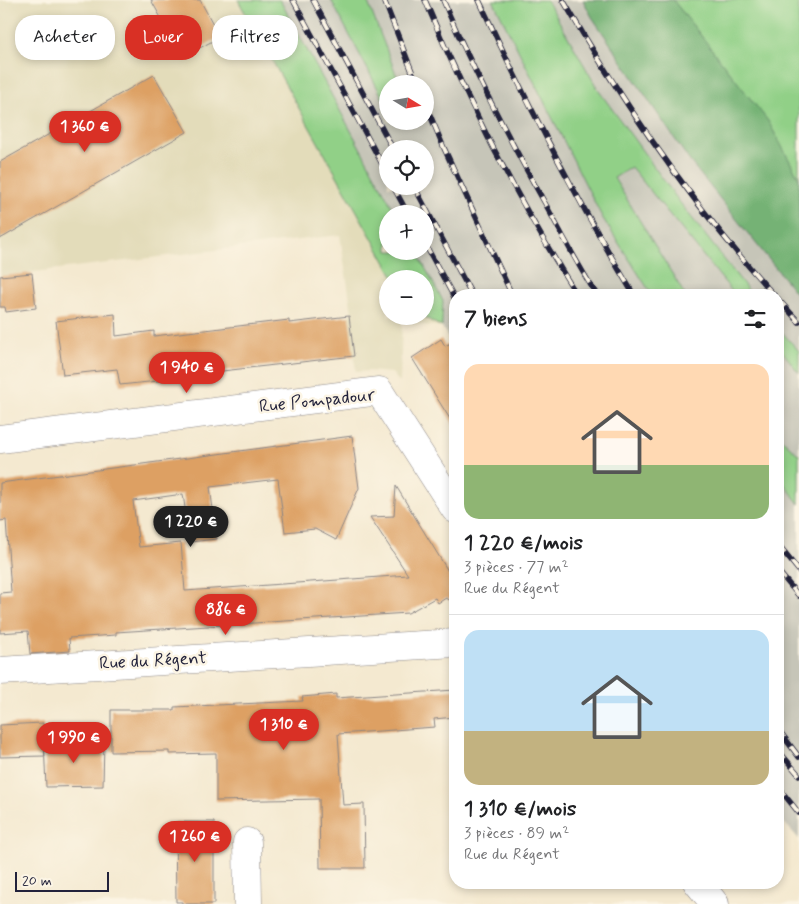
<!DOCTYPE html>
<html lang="fr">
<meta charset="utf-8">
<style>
body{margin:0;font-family:Mynerve,sans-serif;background:#f6f6f6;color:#202124;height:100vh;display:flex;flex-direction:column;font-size:19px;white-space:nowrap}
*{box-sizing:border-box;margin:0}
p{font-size:16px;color:#757577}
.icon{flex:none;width:28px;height:28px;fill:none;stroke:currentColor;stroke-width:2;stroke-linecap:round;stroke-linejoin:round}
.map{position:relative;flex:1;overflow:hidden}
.panel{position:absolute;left:449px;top:289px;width:335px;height:600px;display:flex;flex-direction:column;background:#fff;border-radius:20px;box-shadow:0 2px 8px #0003}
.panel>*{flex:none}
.hud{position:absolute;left:15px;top:15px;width:359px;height:45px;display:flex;gap:10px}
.needle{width:32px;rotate:101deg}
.buttons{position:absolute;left:379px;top:75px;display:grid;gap:10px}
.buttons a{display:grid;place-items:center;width:55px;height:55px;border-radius:50%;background:#fff;box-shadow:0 2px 8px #0003;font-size:25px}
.scale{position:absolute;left:15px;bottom:12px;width:94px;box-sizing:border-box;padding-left:5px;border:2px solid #22223b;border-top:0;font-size:14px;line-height:18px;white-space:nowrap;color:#22223b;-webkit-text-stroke:4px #fcf5e5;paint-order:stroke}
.price{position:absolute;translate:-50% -42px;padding:0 11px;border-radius:18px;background:#d93025;color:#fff;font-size:16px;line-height:32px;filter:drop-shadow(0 1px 2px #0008)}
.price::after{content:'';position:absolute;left:50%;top:30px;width:15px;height:11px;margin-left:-8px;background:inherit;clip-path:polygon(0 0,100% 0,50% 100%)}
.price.selected{background:#222;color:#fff}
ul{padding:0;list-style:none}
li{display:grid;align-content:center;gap:10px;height:265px;padding:0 15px}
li+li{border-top:1px solid #e0e0e0}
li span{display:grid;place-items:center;height:155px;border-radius:15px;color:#555}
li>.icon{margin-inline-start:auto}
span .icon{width:90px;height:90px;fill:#fffc;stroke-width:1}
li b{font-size:21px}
h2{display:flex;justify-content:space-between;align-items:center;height:60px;padding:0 15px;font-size:21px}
.pill{padding:0 18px;border-radius:20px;background:#fff;box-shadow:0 2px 8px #0003;font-size:18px;line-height:45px}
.pill.selected{background:#d93025;color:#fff}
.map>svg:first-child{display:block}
.built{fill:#e3dcba}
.industrial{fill:#c6c5b8;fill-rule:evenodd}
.green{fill:#91d087;stroke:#5a7961}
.forest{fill:#74b274;stroke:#4b6a58}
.building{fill:#dda063}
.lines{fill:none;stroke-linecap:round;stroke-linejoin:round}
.street-casing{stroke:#8b8686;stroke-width:29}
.street{stroke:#fff;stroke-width:28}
.rail-casing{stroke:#22223b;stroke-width:5.5}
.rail{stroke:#fcf5e5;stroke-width:4;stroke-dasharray:11;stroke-linecap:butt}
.labels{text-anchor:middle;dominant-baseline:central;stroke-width:5;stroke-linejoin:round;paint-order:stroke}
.street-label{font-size:18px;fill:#22223b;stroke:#fcf5e5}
</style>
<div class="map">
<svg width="799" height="904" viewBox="0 0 799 904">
<rect width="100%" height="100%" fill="#fcf5e5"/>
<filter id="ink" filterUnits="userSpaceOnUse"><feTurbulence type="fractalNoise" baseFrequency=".02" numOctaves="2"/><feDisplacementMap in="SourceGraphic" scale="10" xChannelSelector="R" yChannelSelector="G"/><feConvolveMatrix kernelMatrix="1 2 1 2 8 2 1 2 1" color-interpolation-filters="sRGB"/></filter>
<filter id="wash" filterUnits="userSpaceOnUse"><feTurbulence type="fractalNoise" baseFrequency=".0096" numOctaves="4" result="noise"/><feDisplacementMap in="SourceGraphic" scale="20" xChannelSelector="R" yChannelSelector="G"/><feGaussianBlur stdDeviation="1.12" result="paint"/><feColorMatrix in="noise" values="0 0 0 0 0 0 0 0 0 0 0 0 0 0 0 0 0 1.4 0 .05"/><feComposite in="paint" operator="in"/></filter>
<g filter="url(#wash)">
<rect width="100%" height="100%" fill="#f4e9d0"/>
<polygon class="built" points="0,0 238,0 395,279 388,279 388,316 422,316 442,327 402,322 400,383 392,373 368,371 356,372 349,316 352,313 340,235 0,276"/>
<path class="industrial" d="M238,0H633L799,226V839L778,816V295H455V349L442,327L422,316H425V279H395ZM388,84H425V121H388ZM388,149H425V186H388ZM388,214H425V251H388Z"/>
<g class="green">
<polygon points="238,0 280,0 396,214 388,214 388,251 416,251 443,301 442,327 422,316 425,316 425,279 395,279"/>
<polygon points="331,0 367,0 400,84 388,84 387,106"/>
<polygon points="493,0 547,0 599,91 681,204 752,295 735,295 631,167 614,178 685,295 652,295 602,217"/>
<polygon points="633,0 799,0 799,226"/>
<polygon points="778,328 799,351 799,373 778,346"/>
<polygon points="778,436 799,455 799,504 778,475"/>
</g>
<polygon class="forest" points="583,0 673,0 768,121 799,178 799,297 689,160 592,17"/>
<g id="blocks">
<g class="building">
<polygon points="151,0 200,0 220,37 183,57"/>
<polygon points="154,75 187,132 0,239 0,162"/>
<polygon points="32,273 36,308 6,312 5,307 0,307 0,276"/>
<polygon points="115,314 116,336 154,331 154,336 289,320 289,323 349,316 354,356 196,374 196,377 120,385 117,369 63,375 56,321"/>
<polygon points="441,339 445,346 455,341 455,427 412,358"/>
<polygon points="352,436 359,488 336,540 315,529 285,532 278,479 210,487 217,539 190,542 183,494 133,501 139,547 181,543 185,591 408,575 370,517 394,516 396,486 448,571 455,571 455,603 446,598 438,603 435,598 408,613 116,632 116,635 69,638 70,651 30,654 28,631 0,633 0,593 11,592 6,520 0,521 0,483"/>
<polygon points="455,690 455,717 434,719 435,727 338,734 343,805 364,804 365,868 320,868 319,799 216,801 216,753 169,754 169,751 111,752 111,710 174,710 174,707 303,701 302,697 336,694 336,698"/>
<polygon points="43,723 45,756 0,757 0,725"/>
<polygon points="104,741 103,786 46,787 44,742"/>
<polygon points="175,822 214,822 214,904 182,904 182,902 176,902"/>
</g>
</g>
</g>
<g filter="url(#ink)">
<use href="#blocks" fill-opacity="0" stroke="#8b8686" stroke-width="1"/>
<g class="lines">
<defs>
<g id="street">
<polyline points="0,439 379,391 455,509"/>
<polyline points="0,671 455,643"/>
<polyline points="247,842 248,904"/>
<polyline points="697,882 715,904"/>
</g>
</defs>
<use href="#street" class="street-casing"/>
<use href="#street" class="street"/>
<defs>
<g id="rail">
<polyline points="293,0 388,175"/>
<polyline points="313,0 393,149"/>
<polyline points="384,0 417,84"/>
<path d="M425,0C467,102 518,201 577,295"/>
<path d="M443,0C473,71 509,139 546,205C563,236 578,266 597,295"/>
<path d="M479,0C526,102 576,199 634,295"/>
<path d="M563,0C622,102 695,208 774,295"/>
<polyline points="425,103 444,148 512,295"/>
<polyline points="393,186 408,214"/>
<polyline points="414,186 472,295"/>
<polyline points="425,244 455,299"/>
<polyline points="778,299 799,322"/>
<polyline points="778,545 799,571"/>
<polyline points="778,571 799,596"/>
<polyline points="778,729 799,757"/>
<polyline points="778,750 799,775"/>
<polyline points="778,787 799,813"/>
</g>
</defs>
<use href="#rail" class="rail-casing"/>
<use href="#rail" class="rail"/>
</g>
</g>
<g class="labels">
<g class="street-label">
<text transform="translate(317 401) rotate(-6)">Rue Pompadour</text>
<text transform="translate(153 661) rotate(-3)">Rue du Régent</text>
</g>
</g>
</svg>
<div class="buttons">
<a><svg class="needle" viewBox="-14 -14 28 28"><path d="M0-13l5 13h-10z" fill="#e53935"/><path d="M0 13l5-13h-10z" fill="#757577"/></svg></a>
<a><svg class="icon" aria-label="locate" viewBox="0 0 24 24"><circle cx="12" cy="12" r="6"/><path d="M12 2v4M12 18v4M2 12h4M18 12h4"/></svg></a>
<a>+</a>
<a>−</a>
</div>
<div class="scale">20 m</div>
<b class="price" style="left:85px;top:153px">1 360 €</b>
<b class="price" style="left:187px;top:394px">1 940 €</b>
<b class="price selected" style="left:191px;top:548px">1 220 €</b>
<b class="price" style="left:226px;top:636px">886 €</b>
<b class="price" style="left:284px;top:751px">1 310 €</b>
<b class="price" style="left:74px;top:764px">1 990 €</b>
<b class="price" style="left:195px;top:863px">1 260 €</b>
<div class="hud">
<a class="pill">Acheter</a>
<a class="pill selected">Louer</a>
<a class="pill">Filtres</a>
</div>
<section class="panel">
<h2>7 biens<svg class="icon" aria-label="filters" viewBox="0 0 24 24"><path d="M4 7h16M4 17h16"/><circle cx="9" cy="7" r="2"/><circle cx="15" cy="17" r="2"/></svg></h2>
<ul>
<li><span style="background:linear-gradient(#ffd9b3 65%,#8fb573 0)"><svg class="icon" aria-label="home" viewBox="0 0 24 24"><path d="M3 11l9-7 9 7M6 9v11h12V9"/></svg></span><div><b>1 220 €/mois</b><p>3 pièces · 77 m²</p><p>Rue du Régent</p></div></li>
<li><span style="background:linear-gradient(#bfe0f5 65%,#c2b280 0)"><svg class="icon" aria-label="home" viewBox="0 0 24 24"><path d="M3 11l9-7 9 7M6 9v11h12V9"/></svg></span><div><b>1 310 €/mois</b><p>3 pièces · 89 m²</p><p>Rue du Régent</p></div></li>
</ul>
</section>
</div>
